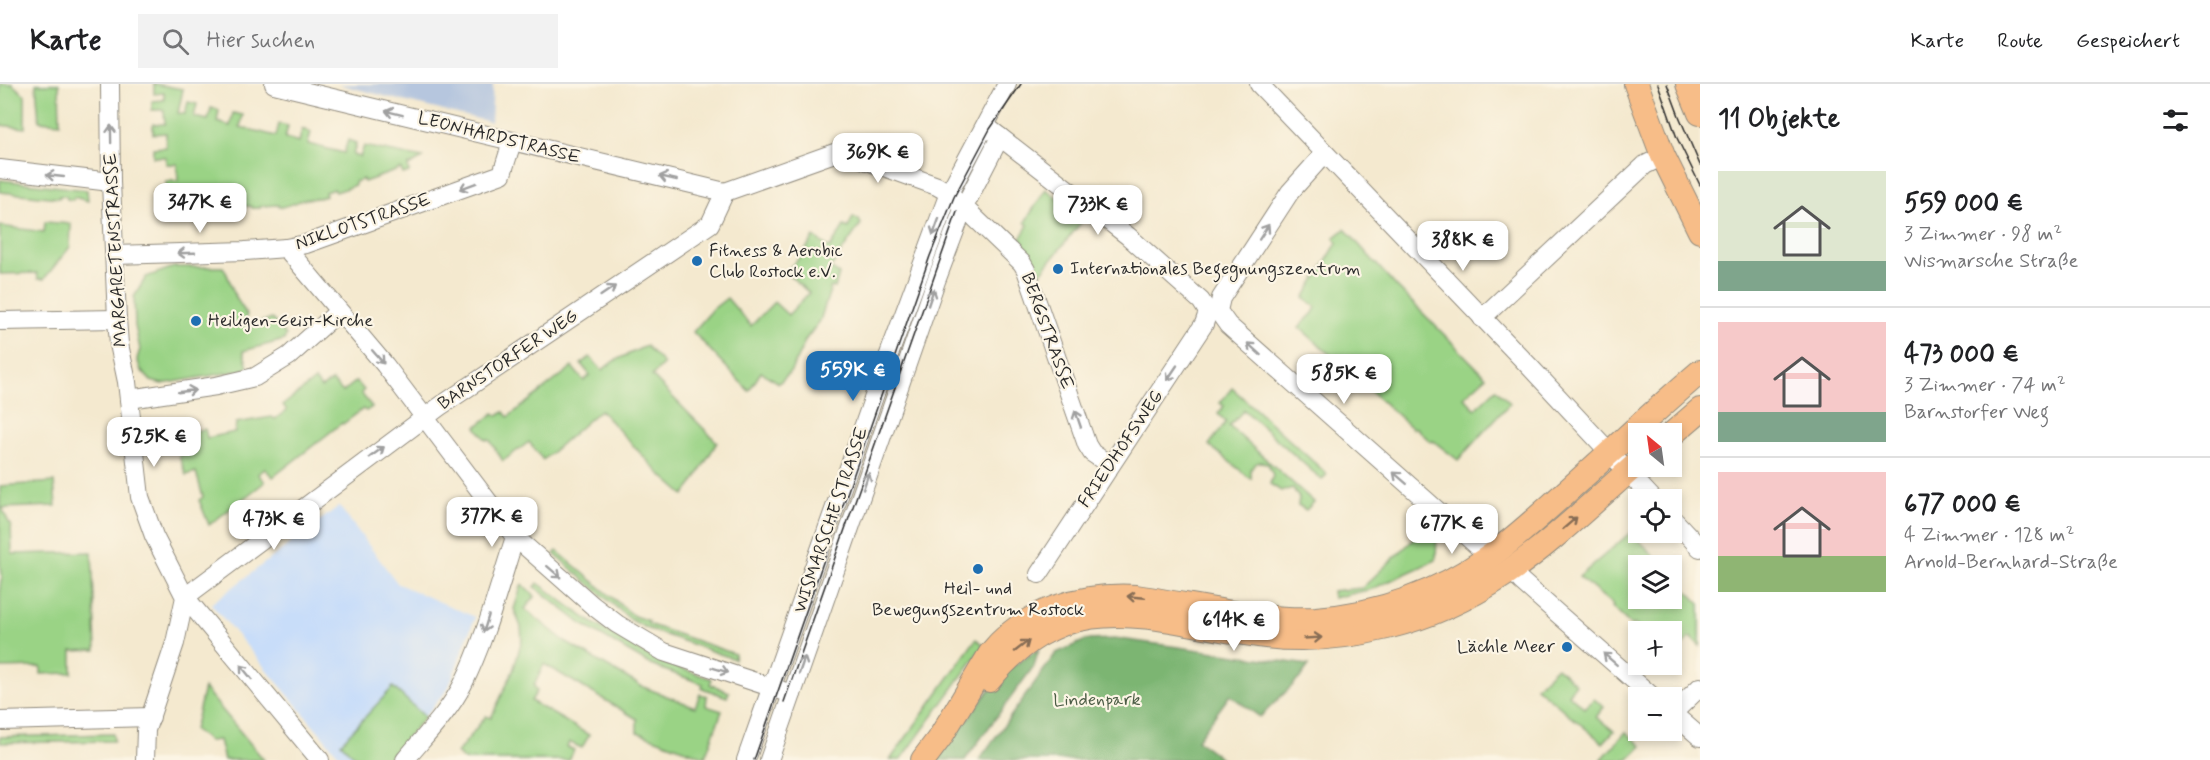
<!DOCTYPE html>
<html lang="de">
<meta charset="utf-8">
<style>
body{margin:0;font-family:Mynerve,sans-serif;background:#f2f2f2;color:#202124;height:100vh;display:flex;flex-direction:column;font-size:22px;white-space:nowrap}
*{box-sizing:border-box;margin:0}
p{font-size:20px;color:#757577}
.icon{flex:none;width:33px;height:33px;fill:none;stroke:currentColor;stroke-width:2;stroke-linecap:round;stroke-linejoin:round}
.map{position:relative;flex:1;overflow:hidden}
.sheet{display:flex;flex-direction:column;background:#fff;width:510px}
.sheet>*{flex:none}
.needle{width:39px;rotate:331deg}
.tools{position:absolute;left:1628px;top:339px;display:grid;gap:12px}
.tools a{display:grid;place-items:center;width:54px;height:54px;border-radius:0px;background:#fff;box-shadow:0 3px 9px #0003;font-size:30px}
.price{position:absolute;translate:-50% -51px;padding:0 14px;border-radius:12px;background:#fff;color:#222;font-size:20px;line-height:39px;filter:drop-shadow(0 2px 3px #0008)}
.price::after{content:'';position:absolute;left:50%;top:36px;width:18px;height:14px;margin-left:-9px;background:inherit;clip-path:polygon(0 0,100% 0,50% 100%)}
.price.active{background:#1f6fb2;color:#fff}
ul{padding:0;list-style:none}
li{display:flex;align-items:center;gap:18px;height:150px;padding:0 18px}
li+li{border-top:2px solid #e0e0e0}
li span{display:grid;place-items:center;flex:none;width:168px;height:120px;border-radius:0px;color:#555}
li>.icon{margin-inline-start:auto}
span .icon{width:72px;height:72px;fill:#fffc;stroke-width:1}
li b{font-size:26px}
h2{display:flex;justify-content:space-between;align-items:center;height:72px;padding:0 18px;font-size:26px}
header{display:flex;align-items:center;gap:36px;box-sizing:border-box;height:84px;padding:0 30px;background:#fff;border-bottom:2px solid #e0e0e0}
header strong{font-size:28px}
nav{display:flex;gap:33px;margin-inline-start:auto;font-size:21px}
.search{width:420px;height:54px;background:#f2f2f2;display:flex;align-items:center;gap:15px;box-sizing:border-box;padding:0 21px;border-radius:0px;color:#757577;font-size:22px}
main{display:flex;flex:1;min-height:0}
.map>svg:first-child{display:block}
.built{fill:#c8ddf9}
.industrial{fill:#b6c6de}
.green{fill:#9ad385;stroke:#627f58;stroke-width:1.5}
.forest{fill:#7bb572;stroke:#53704e;stroke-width:1.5}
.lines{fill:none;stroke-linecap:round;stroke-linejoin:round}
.minor-casing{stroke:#908a7d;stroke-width:20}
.major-casing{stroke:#908a7d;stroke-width:26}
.minor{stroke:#fff;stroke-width:18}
.major{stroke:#f7bd88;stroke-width:24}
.tram{stroke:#2b2b2b;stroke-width:1.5}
.oneway{stroke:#a0a0a0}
.oneway2{stroke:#876d55}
.poi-dot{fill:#1f6fb2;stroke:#fcf5e5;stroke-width:2}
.labels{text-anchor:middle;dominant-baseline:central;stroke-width:4.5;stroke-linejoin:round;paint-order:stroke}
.street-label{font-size:18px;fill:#2b2b2b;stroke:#fcf5e5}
.poi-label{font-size:18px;fill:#2b2b2b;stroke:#fcf5e5;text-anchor:start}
.park-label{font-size:18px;fill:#4c5d46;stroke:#fcf5e5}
</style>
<header>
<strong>Karte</strong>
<div class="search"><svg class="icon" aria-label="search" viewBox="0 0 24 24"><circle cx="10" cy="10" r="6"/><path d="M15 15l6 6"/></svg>Hier suchen</div>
<nav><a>Karte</a><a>Route</a><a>Gespeichert</a></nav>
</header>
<main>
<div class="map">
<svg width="1700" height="676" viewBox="0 0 1700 676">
<rect width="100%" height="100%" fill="#fcf5e5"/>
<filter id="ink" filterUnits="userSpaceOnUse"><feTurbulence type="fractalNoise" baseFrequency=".0167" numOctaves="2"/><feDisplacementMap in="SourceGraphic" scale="12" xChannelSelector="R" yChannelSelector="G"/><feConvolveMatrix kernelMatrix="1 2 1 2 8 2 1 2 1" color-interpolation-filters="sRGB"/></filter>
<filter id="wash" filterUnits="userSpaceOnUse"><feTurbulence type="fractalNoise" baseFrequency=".008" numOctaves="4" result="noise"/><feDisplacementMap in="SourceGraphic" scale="24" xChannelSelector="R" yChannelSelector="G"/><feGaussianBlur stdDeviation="1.35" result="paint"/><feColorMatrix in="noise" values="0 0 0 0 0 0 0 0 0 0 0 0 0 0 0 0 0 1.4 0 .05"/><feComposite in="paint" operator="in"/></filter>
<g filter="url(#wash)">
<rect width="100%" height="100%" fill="#f4e9cf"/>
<polygon class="built" points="339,422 398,500 475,533 448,605 387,676 343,676 211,520"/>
<polygon class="industrial" points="338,0 493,0 491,38 411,19"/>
<g class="green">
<polygon points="0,0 12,0 25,11 25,44 0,41"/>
<polygon points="36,0 59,0 60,39 39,37"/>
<path d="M154,0L183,5L178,29L185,30L188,18L197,20L194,33L208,36L211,24L219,26L217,38L230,42L233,29L243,31L240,43L276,52L279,40L288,42L285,54L299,58L302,45L311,48L308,60L344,69L348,56L356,59L353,71L360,73L364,62L423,74L408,82L409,88L403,90L401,85L364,98L363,95L355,98V101L336,108L334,105L325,108L326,112C318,115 314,114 308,115C297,116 291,123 279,123L278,121L261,122L260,124H252L251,122L180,124V136L162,137V133H156V127H167L166,97H178L177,80H166V73H153V64L166,63V49L153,50V40H165L164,26H152V17L164,16V9L154,10Z"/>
<polygon points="0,96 87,106 88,117 74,113 73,116 67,115 66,112 59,112 59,114 0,108"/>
<polygon points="1046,105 1083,136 1040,190 1029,174 1015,162 1023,158 1020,155 1028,141 1025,138"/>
<polygon points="853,133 859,136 861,140 830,184 839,190 835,204 831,203 820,237 806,255 791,287 779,299 761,288 749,307 693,248 713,225 727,214 751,242 774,218 788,231 809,209 786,188 804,168 814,153 830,164 844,142 848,144"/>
<polygon points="45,138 71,140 70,163 44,195 38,195 37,189 0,190 0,142 44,148"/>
<polygon points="1345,145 1396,202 1486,293 1464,313 1475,325 1496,305 1510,319 1458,376 1433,357 1431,358 1415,343 1413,345 1299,243 1313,229 1316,223 1304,214 1337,159 1334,154"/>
<path d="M174,183H223C230,193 231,205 237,215C240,221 245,226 247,232L245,236L246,241L272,235L286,251L284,256L243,267L248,283L243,286L162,300L151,297L141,286L137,275L140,265L135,242L134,213L146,193Z"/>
<polygon points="646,262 664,280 652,292 717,358 692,401 684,411 659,389 600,326 543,376 529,358 503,377 489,355 486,356 476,343 494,329 497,332 504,328 508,333 572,283 584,297 590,291 581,280 590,273 602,286 614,277"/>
<polygon points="315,296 321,304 332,297 343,308 356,297 364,306 361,309 372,323 366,327 363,325 343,340 342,339 273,393 265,385 258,390 265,398 209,441 199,416 203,413 196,388 186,391 179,372 186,369 183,349 205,345 207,354 235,348 236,339 272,333 275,335 287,326 283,321"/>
<path d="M1232,304L1327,390L1322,396L1244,326L1229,342L1314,418L1306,426L1298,421L1299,414L1293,404L1281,407L1270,400L1273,391L1268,380C1260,376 1256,378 1251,385V395L1209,361L1226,338L1218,330L1224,322L1220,319Z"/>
<polygon points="54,398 56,422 2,424 11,443 12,470 92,468 96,566 72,567 72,589 41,590 41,583 0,584 0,502 2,492 0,482 0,402"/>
<polygon points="1431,439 1437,446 1436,476 1372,505 1333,514 1332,507 1362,504"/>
<polygon points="1631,448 1663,481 1638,482 1638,514 1671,514 1671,490 1700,520 1700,562 1691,553 1676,568 1671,570 1671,548 1643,547 1634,540 1632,542 1612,523 1613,521 1579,493"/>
<polygon points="557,467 634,532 649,537 648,540 735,570 734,575 646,544 631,536 554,470"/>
<polygon points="538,499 588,536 655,576 712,595 710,600 729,608 727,613 702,604 703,600 653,582 583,541 535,503"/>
<polygon points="522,500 535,512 525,525 567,559 641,602 695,623 700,610 707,612 706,622 722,627 705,673 637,648 637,635 544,580 534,602 537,607 531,617 589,651 582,664 569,658 567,663 574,666 569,676 464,676 457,669 486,632 491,634 513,587 522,556 521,543 514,525"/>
<polygon points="976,555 984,561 901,676 890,676"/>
<polygon points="1557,583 1576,600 1568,610 1585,624 1594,615 1604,623 1596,633 1614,647 1603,659 1536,603"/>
<polygon points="393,603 425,633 387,676 358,676 341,659"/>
<polygon points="204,604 264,676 224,676 219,656 209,657 194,646"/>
<polygon points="1626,648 1642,662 1628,676 1601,676"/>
<polygon points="113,650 114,657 0,659 0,653"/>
</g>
<g class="forest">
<polygon points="1120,555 1309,581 1300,594 1260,633 1230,611 1197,656 1223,676 979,676 1056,569 1086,556"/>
<polygon points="1039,565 1034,582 965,676 937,676 1002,589"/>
</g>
</g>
<g filter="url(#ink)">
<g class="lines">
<defs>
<g id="minor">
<polyline points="110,0 111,98 117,235 119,260 127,298 140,413 154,452 185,513 175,559 146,646 145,676"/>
<polyline points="274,0 725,108"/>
<polyline points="1259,0 1529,282 1654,416"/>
<polyline points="991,46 1128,152 1201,217 1208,228 1204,240 1039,490"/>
<polyline points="1325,69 1290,108 1221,214 1218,227 1228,241 1490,473"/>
<polyline points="0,85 111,98"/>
<polyline points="286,164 385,281 515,453 592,521 617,540 664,568 792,610"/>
<polyline points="115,171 245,167 286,164 306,160 502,90 512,58"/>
<polyline points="1482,234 1645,81 1663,72"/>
<polyline points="0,237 117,235"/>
<polyline points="129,315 216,302 255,293 289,272 338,228"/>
<polyline points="1671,433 1700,464"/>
<polyline points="1513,487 1521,497 1557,529 1654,614"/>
<polyline points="1671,628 1700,653"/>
<polyline points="1673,629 1700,603"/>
<polyline points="0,637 151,633"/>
<polyline points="320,676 185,513 439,323 710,140 725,108 840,67 937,102 949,109 1022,179 1026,186 1087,361 1092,369 1110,381"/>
<path d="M405,676C425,652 449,628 463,600C485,557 500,499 515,453"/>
<polyline points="746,676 884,284 949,109 1007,0"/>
<polyline points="769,676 936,197 964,123 1000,53"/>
</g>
<g id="major">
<polyline points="1636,0 1663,72 1700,147"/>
<polyline points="1688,0 1700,29"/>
<polyline points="1671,351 1700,326"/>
<path d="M989,596C1072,494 1158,539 1266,552C1307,557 1347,553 1387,543C1497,516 1556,450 1638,379"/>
<path d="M923,676L941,652L991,569C1027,525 1081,510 1136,513C1193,521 1259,538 1316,535C1378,530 1438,509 1489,473C1516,454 1540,431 1565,409C1610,369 1654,327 1700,288"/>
</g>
</defs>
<use href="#minor" class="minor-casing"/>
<use href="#major" class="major-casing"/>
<use href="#minor" class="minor"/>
<use href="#major" class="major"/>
<g class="tram">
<polyline points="1658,0 1677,54 1700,101"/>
<polyline points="1667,0 1679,32 1700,81"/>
<polyline points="784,618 957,128"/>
<polyline points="754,676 930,172 954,113 990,45 1021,0"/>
</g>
</g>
<defs><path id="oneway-shaft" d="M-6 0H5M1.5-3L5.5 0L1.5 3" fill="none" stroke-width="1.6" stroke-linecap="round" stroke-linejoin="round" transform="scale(1.5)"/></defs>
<g class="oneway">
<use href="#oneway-shaft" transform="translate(394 29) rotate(-166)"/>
<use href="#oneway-shaft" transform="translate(111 50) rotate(-91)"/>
<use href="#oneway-shaft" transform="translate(55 92) rotate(-174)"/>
<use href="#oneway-shaft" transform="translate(668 94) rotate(-167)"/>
<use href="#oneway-shaft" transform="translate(468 102) rotate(160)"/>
<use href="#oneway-shaft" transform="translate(936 143) rotate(110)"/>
<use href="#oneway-shaft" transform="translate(1264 148) rotate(-57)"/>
<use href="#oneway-shaft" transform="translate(186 169) rotate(178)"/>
<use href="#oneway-shaft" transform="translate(608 207) rotate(-34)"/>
<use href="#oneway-shaft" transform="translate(931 213) rotate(-71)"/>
<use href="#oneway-shaft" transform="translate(1254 265) rotate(-138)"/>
<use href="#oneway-shaft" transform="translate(378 273) rotate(49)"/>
<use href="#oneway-shaft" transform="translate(1172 289) rotate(124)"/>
<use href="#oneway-shaft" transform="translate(187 307) rotate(-8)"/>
<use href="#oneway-shaft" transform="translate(1078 335) rotate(-109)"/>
<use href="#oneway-shaft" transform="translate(377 368) rotate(-36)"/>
<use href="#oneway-shaft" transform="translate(1400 394) rotate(-139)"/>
<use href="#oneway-shaft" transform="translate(866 397) rotate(-71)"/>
<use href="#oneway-shaft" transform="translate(554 488) rotate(41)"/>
<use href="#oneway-shaft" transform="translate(486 540) rotate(107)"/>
<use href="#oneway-shaft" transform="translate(1610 575) rotate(-139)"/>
<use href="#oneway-shaft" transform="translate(802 581) rotate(-71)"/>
<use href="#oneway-shaft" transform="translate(720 586) rotate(17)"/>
<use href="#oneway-shaft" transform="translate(246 588) rotate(-129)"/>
</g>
<g class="oneway2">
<use href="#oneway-shaft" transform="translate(1570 439) rotate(-41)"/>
<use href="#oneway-shaft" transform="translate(1136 513) rotate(-175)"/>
<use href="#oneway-shaft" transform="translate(1313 554) rotate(-3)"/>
<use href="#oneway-shaft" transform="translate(1022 562) rotate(-38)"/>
</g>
</g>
<g class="poi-dot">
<circle cx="697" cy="177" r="6"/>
<circle cx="1058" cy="185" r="6"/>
<circle cx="196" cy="237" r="6"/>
<circle cx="978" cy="485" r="6"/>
<circle cx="1567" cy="563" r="6"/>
</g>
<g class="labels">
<g class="street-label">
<text transform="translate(499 54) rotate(14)">LEONHARDSTRASSE</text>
<text transform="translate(363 138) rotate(-19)">NIKLOTSTRASSE</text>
<text transform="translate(116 166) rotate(-93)">MARGARETENSTRASSE</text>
<text transform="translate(1047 247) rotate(70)">BERGSTRASSE</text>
<text transform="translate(508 276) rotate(-34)">BARNSTORFER WEG</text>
<text transform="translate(1121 365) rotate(-56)">FRIEDHOFSWEG</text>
<text transform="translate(831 436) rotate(-71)">WISMARSCHE STRASSE</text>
</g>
<g class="poi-label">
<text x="709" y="167">Fitness &amp; Aerobic<tspan x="709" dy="21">Club Rostock e.V.</tspan></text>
<text x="1070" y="185">Internationales Begegnungszentrum</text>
<text x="208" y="237">Heiligen-Geist-Kirche</text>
<text x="978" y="505" text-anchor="middle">Heil- und<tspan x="978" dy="21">Bewegungszentrum Rostock</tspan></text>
<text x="1555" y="563" text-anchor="end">Lächle Meer</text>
</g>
<g class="park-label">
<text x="1097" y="616">Lindenpark</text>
</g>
</g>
</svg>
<div class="tools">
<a><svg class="needle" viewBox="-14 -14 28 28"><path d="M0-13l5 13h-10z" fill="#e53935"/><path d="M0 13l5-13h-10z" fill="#757577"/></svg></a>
<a><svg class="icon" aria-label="locate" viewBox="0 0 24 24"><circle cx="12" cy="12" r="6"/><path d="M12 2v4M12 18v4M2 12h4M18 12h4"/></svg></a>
<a><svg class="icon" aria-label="layers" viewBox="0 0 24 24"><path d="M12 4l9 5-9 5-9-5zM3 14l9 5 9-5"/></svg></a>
<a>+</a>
<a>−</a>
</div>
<b class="price" style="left:878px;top:100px">369K €</b>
<b class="price" style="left:200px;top:150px">347K €</b>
<b class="price" style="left:1098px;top:152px">733K €</b>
<b class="price" style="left:1463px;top:188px">388K €</b>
<b class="price active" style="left:853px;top:318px">559K €</b>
<b class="price" style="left:1344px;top:321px">585K €</b>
<b class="price" style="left:154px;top:384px">525K €</b>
<b class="price" style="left:492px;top:464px">377K €</b>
<b class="price" style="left:274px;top:467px">473K €</b>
<b class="price" style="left:1452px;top:471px">677K €</b>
<b class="price" style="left:1234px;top:568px">614K €</b>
</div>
<section class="sheet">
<h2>11 Objekte<svg class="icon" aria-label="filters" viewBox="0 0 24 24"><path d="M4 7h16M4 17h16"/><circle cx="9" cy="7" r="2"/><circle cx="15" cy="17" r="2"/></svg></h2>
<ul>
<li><span style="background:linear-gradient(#dfe7d0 75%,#7fa58c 0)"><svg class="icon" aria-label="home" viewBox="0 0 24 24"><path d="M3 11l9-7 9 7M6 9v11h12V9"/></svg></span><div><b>559 000 €</b><p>3 Zimmer · 98 m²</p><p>Wismarsche Straße</p></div></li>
<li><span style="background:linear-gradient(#f6c9c9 75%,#7fa58c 0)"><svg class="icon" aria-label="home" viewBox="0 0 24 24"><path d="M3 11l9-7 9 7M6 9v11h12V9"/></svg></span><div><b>473 000 €</b><p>3 Zimmer · 74 m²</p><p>Barnstorfer Weg</p></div></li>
<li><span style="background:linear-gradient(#f6c9c9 70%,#8fb573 0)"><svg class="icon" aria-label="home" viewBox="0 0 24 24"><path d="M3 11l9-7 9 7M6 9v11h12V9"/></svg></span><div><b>677 000 €</b><p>4 Zimmer · 128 m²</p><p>Arnold-Bernhard-Straße</p></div></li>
</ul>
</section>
</main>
